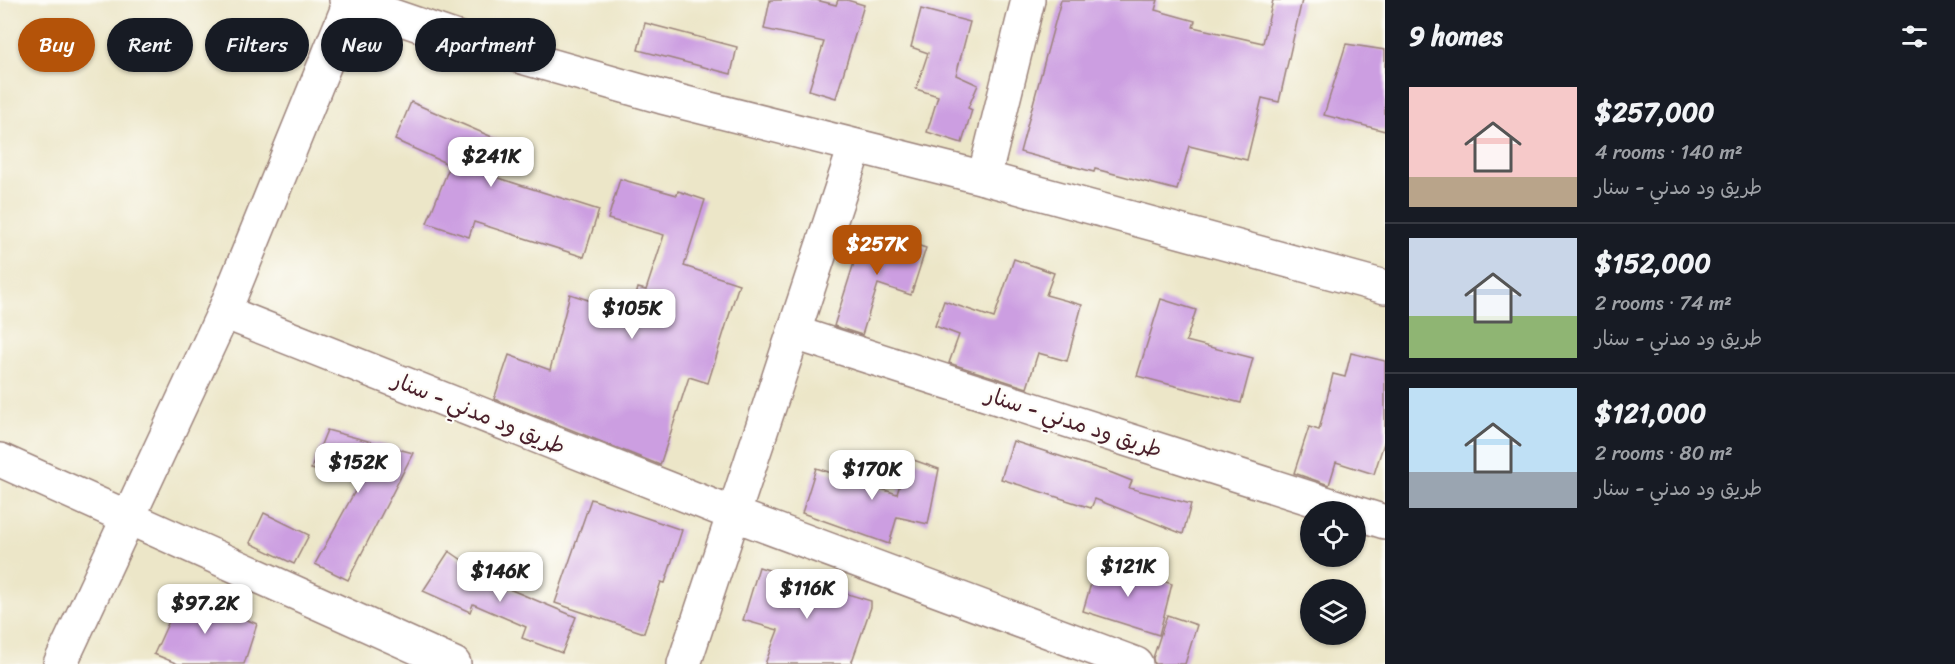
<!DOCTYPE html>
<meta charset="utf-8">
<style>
body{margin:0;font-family:Sriracha,"Playpen Sans Arabic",sans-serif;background:#20242c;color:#f1f3f6;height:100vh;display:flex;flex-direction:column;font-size:22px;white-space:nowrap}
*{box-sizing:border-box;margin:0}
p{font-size:20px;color:#9ea1a6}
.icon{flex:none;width:33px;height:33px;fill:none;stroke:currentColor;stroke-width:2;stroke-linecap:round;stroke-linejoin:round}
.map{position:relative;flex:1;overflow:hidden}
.drawer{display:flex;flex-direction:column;background:#171b24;width:570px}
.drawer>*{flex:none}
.top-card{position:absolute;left:18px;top:18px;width:570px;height:54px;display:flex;gap:12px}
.tools{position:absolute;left:1300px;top:501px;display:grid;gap:12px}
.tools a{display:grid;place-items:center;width:66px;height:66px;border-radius:50%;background:#171b24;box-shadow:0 2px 4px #0004;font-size:30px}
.price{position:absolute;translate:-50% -51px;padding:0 14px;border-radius:12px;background:#fff;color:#222;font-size:20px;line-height:39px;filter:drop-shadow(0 2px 3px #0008)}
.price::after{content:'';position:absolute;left:50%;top:36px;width:18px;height:14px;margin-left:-9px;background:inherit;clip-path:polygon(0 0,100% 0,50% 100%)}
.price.active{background:#b45309;color:#fff}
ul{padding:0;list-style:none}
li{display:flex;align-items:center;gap:18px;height:150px;padding:0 24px}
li+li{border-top:2px solid #363941}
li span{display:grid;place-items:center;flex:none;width:168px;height:120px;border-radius:0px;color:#555}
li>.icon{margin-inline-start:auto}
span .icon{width:72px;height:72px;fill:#fffc;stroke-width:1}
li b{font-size:26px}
h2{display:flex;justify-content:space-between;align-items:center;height:72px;padding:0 24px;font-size:26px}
.chip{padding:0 21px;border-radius:27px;background:#171b24;box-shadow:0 2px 4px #0004;font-size:21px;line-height:54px}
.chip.active{background:#b45309;color:#fff}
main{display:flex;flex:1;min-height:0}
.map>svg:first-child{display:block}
.building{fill:#cc9ee1}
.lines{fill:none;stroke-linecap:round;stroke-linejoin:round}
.minor-casing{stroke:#9b827a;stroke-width:36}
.minor{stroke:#fff;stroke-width:33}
.labels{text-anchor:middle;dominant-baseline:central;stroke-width:4.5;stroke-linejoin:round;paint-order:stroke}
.street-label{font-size:22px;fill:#4a1f2b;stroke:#fdfcf7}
</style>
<main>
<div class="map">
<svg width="1385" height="664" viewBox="0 0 1385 664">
<rect width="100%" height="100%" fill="#fdfcf7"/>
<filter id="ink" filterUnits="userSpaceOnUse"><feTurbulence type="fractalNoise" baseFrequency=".0167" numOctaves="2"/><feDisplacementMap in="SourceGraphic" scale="12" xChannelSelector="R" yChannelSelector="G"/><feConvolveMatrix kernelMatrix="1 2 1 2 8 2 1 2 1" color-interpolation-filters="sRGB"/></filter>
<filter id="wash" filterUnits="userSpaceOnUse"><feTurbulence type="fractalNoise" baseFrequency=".008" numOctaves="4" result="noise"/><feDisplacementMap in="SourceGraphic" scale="24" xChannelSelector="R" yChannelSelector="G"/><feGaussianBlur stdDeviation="1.35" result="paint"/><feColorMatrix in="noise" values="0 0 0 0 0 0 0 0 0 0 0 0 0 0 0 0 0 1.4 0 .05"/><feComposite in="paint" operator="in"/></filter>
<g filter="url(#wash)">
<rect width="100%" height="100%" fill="#ece6c8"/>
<g id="blocks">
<g class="building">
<polygon points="770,0 816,0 836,5 838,0 847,0 864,5 836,98 809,90 824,42 764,29"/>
<polygon points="1061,0 1158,0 1155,10 1195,21 1193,27 1263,43 1273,0 1302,0 1279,102 1262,98 1247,160 1189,146 1177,190 1095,169 1094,172 1020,152"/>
<polygon points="921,9 970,22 956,75 978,85 968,108 972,110 962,143 927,132 938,96 916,89 928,53 911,47"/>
<polygon points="645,23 737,47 731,74 638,50"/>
<polygon points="1346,44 1385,50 1385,131 1324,115"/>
<polygon points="411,102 506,143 495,177 599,210 584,257 474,222 469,237 427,223 450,165 395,140"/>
<polygon points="620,179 677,195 678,191 705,200 684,266 739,284 708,383 689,377 660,465 494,399 509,355 550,370 570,294 631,314 638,288 646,290 664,235 608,219"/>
<polygon points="865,228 926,248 911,295 878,284 862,335 834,326"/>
<polygon points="1014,259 1054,273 1046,295 1082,305 1067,361 1038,353 1027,388 949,363 959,335 935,326 944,301 994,318"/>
<polygon points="1161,299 1196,310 1186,341 1253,358 1241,403 1137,376"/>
<polygon points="1351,353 1385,361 1385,440 1374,474 1336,462 1329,485 1294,473 1309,427 1319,430 1333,374 1345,377"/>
<polygon points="327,430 413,453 348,580 315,564 360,482 311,469"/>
<polygon points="1013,441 1112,473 1132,481 1129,488 1191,504 1183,534 1095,499 1091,508 1001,479"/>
<polygon points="908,458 939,469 928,524 897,517 889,544 802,513 816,468 897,494"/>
<polygon points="591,499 682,530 665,583 661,582 644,633 555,603"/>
<polygon points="264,513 309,535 294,564 250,543"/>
<polygon points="449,551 497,584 576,617 562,653 522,638 526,627 473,604 470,612 423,591"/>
<polygon points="1098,560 1172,584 1159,635 1083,611"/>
<polygon points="759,567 871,601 871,607 851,664 765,664 778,630 743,620"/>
<polygon points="182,593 257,624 244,664 178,664 154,654"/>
<polygon points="1167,615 1197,625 1185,664 1154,664 1153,658"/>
</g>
</g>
</g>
<g filter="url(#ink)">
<use href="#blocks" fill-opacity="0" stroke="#9b827a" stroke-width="1.5"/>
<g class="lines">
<defs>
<g id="minor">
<polyline points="346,0 469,42 662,97 984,178 1385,287"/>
<polyline points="984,178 1028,0"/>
<polyline points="224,312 733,514 1136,664"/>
<polyline points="795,333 1353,512"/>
<polyline points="0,460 454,664"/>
<polyline points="1356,513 1385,522"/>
<polyline points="60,664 224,312 351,0"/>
<polyline points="684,664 855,147"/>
</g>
</defs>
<use href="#minor" class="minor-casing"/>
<use href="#minor" class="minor"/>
</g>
</g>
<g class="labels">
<g class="street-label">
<text transform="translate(479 413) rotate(22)">طريق ود مدني - سنار</text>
<text transform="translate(1074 422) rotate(18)">طريق ود مدني - سنار</text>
</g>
</g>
</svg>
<div class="tools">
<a><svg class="icon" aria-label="locate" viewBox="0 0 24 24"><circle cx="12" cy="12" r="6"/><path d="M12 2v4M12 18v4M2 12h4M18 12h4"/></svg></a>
<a><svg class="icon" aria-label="layers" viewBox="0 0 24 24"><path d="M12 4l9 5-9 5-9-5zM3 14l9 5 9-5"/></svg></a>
</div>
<b class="price" style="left:491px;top:188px">$241K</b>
<b class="price active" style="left:877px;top:276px">$257K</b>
<b class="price" style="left:632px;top:340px">$105K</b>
<b class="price" style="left:358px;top:494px">$152K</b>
<b class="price" style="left:872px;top:501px">$170K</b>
<b class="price" style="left:1128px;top:598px">$121K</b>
<b class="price" style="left:500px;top:603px">$146K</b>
<b class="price" style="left:807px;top:620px">$116K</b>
<b class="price" style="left:205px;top:635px">$97.2K</b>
<div class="top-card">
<a class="chip active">Buy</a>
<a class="chip">Rent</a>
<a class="chip">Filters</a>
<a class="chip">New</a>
<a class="chip">Apartment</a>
</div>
</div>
<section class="drawer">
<h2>9 homes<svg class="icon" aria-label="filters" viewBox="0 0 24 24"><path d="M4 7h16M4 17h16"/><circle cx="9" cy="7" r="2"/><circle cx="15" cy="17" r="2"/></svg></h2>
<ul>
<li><span style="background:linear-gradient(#f6c9c9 75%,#b9a48a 0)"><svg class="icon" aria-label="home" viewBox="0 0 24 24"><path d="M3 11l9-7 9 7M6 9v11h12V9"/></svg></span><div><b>$257,000</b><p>4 rooms · 140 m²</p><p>طريق ود مدني - سنار</p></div></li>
<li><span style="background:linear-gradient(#c9d6e8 65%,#8fb573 0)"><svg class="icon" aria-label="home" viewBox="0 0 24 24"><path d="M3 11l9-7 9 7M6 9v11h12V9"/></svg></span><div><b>$152,000</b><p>2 rooms · 74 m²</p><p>طريق ود مدني - سنار</p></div></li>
<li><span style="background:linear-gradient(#bfe0f5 70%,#9aa5b1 0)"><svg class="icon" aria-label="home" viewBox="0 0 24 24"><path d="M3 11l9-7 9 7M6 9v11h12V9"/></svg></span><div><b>$121,000</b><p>2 rooms · 80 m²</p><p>طريق ود مدني - سنار</p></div></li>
</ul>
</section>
</main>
